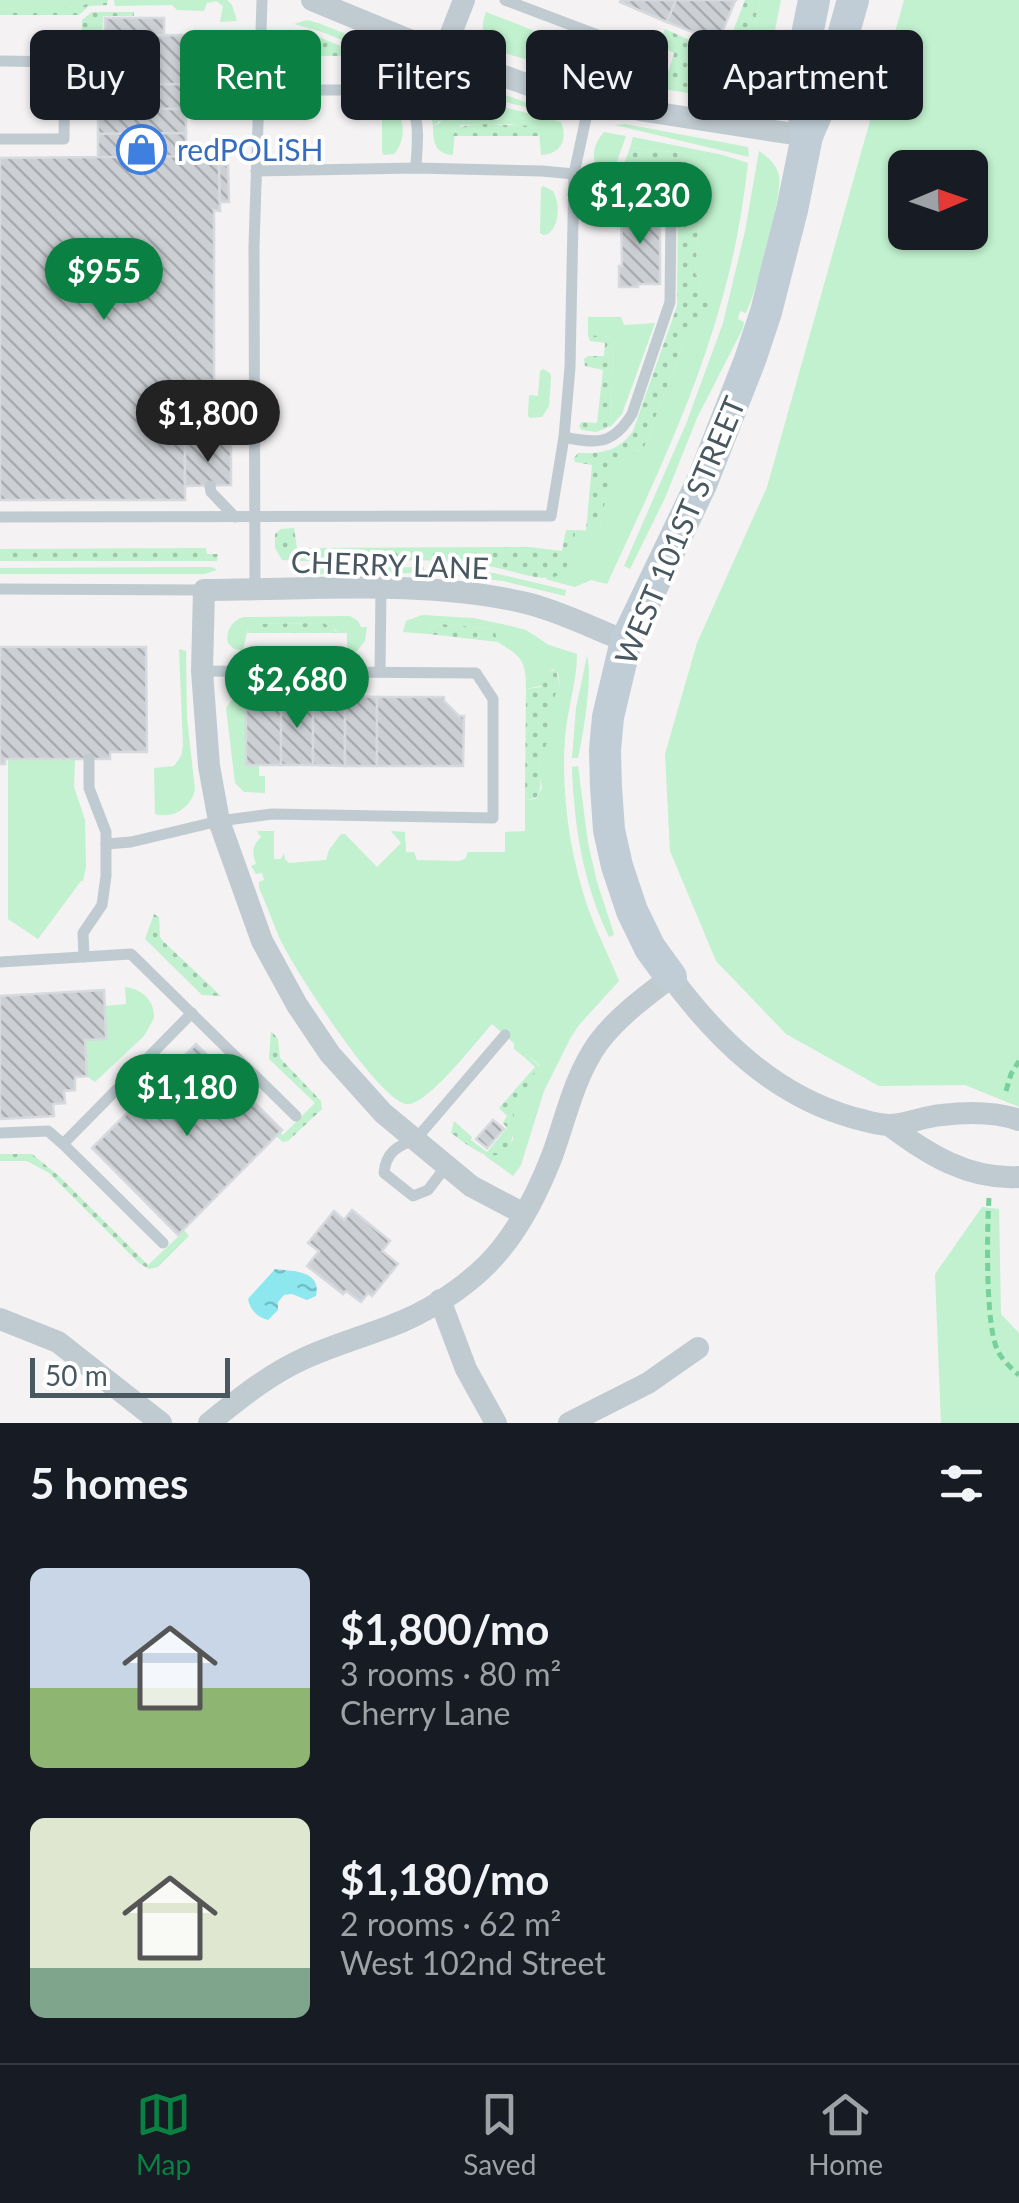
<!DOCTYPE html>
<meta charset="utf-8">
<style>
body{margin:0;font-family:Lato,sans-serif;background:#20242c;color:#f1f3f6;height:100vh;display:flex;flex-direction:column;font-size:38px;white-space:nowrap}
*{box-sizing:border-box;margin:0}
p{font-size:32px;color:#9ea1a6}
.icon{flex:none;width:55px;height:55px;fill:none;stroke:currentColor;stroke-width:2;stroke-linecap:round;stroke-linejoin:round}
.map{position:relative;height:1423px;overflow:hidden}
.side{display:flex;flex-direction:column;background:#171b24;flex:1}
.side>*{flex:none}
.hud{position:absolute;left:30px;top:30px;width:960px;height:90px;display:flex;gap:20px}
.needle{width:65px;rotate:88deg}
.fabs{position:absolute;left:888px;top:150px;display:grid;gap:20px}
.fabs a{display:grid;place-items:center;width:100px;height:100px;border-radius:15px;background:#171b24;box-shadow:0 2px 8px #0004;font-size:50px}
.scale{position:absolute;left:30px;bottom:25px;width:200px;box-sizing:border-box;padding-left:10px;border:5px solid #495860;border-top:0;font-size:28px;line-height:35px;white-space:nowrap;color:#495860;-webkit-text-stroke:8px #fff;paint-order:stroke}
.price{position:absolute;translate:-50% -85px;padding:0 22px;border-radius:35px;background:#0b8043;color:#fff;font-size:32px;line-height:65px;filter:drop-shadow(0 2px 5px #0008)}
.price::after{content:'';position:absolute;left:50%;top:60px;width:30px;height:22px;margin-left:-15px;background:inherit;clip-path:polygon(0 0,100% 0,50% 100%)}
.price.on{background:#222;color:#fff}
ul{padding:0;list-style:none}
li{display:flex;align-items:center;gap:30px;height:250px;padding:0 30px}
li span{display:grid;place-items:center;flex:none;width:280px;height:200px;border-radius:15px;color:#555}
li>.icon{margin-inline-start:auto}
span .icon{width:120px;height:120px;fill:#fffc;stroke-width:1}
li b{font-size:42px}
h2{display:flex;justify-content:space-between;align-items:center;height:120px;padding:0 30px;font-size:42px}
.chip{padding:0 35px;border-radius:15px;background:#171b24;box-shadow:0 2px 8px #0004;font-size:35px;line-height:90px}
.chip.on{background:#0b8043;color:#fff}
.tab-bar{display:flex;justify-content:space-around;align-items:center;height:140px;border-top:2px solid #363941;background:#171b24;font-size:28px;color:#9ea1a6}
.tab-bar a{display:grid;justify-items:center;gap:5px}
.tab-bar .on{color:#0b8043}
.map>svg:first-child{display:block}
.grass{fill:#c1f1ce;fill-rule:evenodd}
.garden{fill:url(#garden-dots)}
.water{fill:url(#water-ripples)}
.building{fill:url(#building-back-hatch);stroke:#d6d9dd;stroke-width:2.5}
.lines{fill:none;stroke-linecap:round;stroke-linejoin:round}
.path{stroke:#77d19a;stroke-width:5;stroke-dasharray:8 5;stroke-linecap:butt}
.lane{stroke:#c0cbd1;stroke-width:11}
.street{stroke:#c0cbd1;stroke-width:22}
.secondary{stroke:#c0cdd6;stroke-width:32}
.labels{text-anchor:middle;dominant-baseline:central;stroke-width:8;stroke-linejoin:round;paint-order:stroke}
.shop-label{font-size:30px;fill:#366cbe;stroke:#fff;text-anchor:start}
.street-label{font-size:30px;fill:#495860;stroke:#fff}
</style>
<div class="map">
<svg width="1019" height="1423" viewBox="0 0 1019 1423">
<defs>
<pattern id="garden-dots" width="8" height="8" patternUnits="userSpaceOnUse" patternTransform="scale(2.5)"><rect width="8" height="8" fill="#c1f1ce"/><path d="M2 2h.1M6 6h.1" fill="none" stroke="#9fc6ab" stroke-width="1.8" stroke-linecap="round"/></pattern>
<pattern id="water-ripples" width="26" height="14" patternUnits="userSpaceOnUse" patternTransform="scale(2.5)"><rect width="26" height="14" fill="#8de7ef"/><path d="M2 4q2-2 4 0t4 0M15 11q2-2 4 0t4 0" fill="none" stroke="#75bec5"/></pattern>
<pattern id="building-back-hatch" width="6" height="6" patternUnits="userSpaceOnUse" patternTransform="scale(2.5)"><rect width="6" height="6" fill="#ccd0d4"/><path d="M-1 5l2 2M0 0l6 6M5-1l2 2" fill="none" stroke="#a8acaf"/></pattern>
</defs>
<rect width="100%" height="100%" fill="#f4f2f2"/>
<g class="grass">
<path d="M0,0H95C90,2 85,6 79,7C58,11 23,9 0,8Z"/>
<polygon points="114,0 227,0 232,5 237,21 220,22 223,6 216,1 207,3 204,11 177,10 172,5 115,6"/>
<polygon points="760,0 781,0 768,66 754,24"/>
<path d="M904,0H1019V1107L965,1085L879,1086L786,1034L716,961L670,851L665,754L697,643L767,487ZM905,168H970V232H905Z"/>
<path d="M486,12L653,77L680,86L734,96L749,103H740C672,89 602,81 536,62C522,58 504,55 493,46C481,37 481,25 486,12Z"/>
<path d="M307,20L318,23L482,87L554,112C495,104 438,80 383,57C353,45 325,31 294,24Z"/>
<path d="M442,88L477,100L561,122C568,140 561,154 541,155L539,130L510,124L461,125L455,130L453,155C435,154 433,142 433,126L440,123C444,110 437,100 442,88Z"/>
<path d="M389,107C407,115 406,141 394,154L384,155L382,152V108Z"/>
<polygon points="625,124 748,147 749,157 615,125"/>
<path d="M604,132L626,136L611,178C590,168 589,149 604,132Z"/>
<path d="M633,137L723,155L748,163C743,207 736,249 724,292C697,393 651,489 607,584L591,580L575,587L545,579C572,572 570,554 576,530L593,531L600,524L611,472L613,467L644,447L684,341C702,307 724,318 695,273L699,223L707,200L704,176L694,161L683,153L630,148Z"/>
<path d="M759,151C768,157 776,164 779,175C783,194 756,293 746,313L740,311L738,319L744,322L743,328L697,418L665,498L630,569L624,566L686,424L723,323L745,231Z"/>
<path d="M543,186L553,191C560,204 560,224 548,234L543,235L540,233L541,188Z"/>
<polygon points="588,317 621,317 624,325 655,323 622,414 611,426 613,337 588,335"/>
<polygon points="543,369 550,373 551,377 549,406 542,417 530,418 528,416 529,395 538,396 540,371"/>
<polygon points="211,567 217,570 204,574 0,574 0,568"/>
<polygon points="424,567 424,572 417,573 313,574 291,569"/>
<polygon points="432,567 494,573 566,590 565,596 503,581 437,573 432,571"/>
<path d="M422,615L473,618L511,626L526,630L549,645L577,654C577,682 567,710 565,738C561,796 570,856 589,911C598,935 610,958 619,981L579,1025L571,1037L544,1091L521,1165L513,1176L484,1155C498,1155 505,1150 513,1140V1106L531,1087L528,1080L540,1066L527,1054L524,1057L514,1049V1043L492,1024C476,1042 431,1100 410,1104C384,1110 296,971 283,945C274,927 268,907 259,888V882L264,880L262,873L256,874L251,866L256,864C252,852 252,846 261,837L257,831H274V859H281L284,853L285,859L289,863L326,860L329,850L341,834H345L377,867L401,843L391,831L405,832L406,852H414L417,860L459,861L465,859L468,852H505V832L525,831V800L536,799L542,788L539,773L540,755L550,734L552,700L560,685L558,673L553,669L550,671L544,685L526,689C526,659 521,657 498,642L494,629L441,624L430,629L429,634L403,632L406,621Z"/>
<path d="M350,616L358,621L361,627H367L365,641L356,652L347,650V633H337L336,630L323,623L252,624L248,627L242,655L241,650L234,649L228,643C225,631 232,621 243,617Z"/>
<path d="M179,649L186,651L187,718L195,790C190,808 174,819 155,814L154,768L174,766L181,756L183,746Z"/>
<path d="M587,656C593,676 583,735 578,758H572L576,708Z"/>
<polygon points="246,696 246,765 259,765 259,776 265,776 265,793 244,792 235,783 226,708 234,697"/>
<polygon points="8,759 75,759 74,787 85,820 86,867 83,881 81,881 38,939 8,919"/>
<path d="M578,766L588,843L597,882L613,931L614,935L609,937C583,883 574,826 572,767Z"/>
<path d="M125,987C142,989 155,1001 154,1018L144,1036L95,1082L87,1076L85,1040L106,1039L104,1006L126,1004Z"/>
<polygon points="982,1207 999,1209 1001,1314 1019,1333 1019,1423 941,1423 935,1274"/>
</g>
<g class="garden">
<polygon points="95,0 108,0 107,5 89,6 79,15 0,15 0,8 52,9 64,7 80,7"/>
<polygon points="745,0 760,0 754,24 768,66 763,94 756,96 749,103 734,96 680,86 653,77 657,69 669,70 674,53 658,45 665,29 696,43 688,65 705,71 711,56 722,60"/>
<polygon points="92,12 134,12 134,16 103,16 102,35 98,36 98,42 82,41 82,20"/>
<path d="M288,31L314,35L442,88L439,96L442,119L433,126C428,78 399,77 359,75L357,56H284L283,46Z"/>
<polygon points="481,124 535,126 539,130 539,136 453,136 457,127"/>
<path d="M630,148L683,153L694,161L701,170L708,192L705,210L699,223L695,273C704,288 718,305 702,321C695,329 689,331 684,341L644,447L613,467L600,524L593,531H586L592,465L575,462L574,458L578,453C602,454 619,451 633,431L677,306L678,205L669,189L658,181L618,179Z"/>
<polygon points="588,335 613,337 611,426 596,432 582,430 579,426 581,422 597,423 603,370 585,366 584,359 588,356 604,356 605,343 590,341"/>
<path d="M294,528L297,548L529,547L562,551L566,530H576C572,545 572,572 554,577C539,581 510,570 493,567C424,554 351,565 282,560L275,548V534L281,529Z"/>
<polygon points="206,548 207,554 218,554 217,561 0,561 0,549"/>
<polygon points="323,623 333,628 337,633 247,633 248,627 252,624"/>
<polygon points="441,624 494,629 498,642 429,634 430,629"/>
<path d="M556,670L560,685C548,706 555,710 551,731C549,742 542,750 540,760C538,775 544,787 536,798L525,800L526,689L541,687L550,671Z"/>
<polygon points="154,914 159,917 160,937 162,940 221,996 202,995 145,939"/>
<polygon points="271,1031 278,1039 280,1058 321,1101 322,1109 288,1141 283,1142 276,1136 280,1132 283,1135 315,1103 269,1059"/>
<path d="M527,1054L540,1067L529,1080L531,1087L513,1106C515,1124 517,1160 487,1155C475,1152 461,1140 451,1133L454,1121L472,1137L471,1140L487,1152L507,1128L503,1123L507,1116L499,1108L535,1067L524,1057Z"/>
<polygon points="0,1154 32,1154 60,1177 148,1265 181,1234 183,1229 189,1236 158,1267 149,1269 139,1263 49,1173 27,1161 0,1161"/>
</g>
<path class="water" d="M275,1269C294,1271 322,1271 316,1296L307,1300L292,1294L284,1295L278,1302V1310L268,1320C257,1317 250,1310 248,1299Z"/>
<g class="building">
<polygon points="621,0 676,0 667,22 620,2"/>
<polygon points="676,0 737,0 735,1 718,42 667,22"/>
<polygon points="105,18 164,18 164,35 105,36"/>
<polygon points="185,35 185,84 98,85 98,36"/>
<polygon points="185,84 186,109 98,109 98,85"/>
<polygon points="98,109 186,109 186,133 98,134"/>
<polygon points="186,133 186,158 98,158 98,134"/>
<polygon points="221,156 219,164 220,211 214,210 214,393 185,393 185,500 0,500 0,158"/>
<polygon points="219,165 228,165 229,202 220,202"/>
<polygon points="621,208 660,208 660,284 638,284 638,287 619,287 619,266 622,266"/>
<polygon points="231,443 231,485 185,486 185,444"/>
<polygon points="0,647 146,647 147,752 110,752 110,759 5,759 5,764 0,764"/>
<rect x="246" y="696" width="35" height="69"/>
<polygon points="281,696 313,697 313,765 281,765"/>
<polygon points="345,696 345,766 313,765 313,697"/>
<polygon points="345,696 377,697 377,766 345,766"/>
<polygon points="377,697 444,697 444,701 459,716 464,716 463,766 377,766"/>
<polygon points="104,990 106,1039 85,1040 87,1076 75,1077 75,1090 64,1091 65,1103 53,1104 54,1116 0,1119 0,996"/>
<polygon points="196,1044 282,1130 178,1235 92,1148"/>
<polygon points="493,1120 504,1129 487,1148 476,1139"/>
<polygon points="352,1210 390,1241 382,1251 398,1264 372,1296 368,1293 361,1302 346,1291 343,1294 307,1266 319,1251 308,1243 334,1211 344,1220"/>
</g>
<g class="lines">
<g class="path">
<polyline points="1006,1091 1011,1074 1019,1061"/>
<path d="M989,1198C987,1227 985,1328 998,1351C1002,1360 1012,1369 1019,1375"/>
</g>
<g class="lane">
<polyline points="505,0 661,59"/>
<polyline points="0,61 65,62 64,139 0,139"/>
<path d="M259,90H392C425,108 417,136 416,168"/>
<path d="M256,171L416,168L542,171L574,174L604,187H646L664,195L671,211L670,302L632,414C613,445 597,444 564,437"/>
<path d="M210,444C213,410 225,412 255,403"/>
<polyline points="210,486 211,492 235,517"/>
<polyline points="0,517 551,516 564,437 570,367 574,174 590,99"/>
<polyline points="0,589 204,590"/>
<polyline points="255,590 254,246 262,0"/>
<polyline points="380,671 381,589"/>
<polyline points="106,844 131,842 219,821 272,814 493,818 493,699 476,673 202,671"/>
<polyline points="84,957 83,933 102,905 106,876 106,832 89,788 89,759"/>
<polyline points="0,962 131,954 296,1116"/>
<polyline points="0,1133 48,1131 63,1144 192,1013"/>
<polyline points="63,1144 163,1243"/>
<path d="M447,1165L428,1190L413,1196L384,1173C386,1152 397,1146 416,1139L505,1035"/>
</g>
<g class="street">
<polyline points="312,0 443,54 534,87 645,111 807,136"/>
<polyline points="443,54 464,0"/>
<path d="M889,1125C927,1154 969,1180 1019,1177"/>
<path d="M524,1214L471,1186L383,1113L330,1054L297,1005L262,941L219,821L209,766L202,671L204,590C308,590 425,579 526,603C560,611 594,629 626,641"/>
<polyline points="440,1300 466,1369 496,1423"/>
<polyline points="0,1319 58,1342 161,1423"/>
<path d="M209,1423C239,1399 268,1375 303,1359C335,1344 370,1335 403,1321C438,1306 477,1279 501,1249C522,1223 540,1187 552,1156C566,1118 574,1077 598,1043C618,1016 645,997 671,977C717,1039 774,1095 851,1117C862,1120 877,1125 889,1125C906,1125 924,1116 942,1115C966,1112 996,1112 1019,1120"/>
<polyline points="569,1423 648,1383 698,1348"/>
</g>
<g class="secondary">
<polyline points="807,136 798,80 814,0"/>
<polyline points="671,977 650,948 632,911 617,866 609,830 606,787 605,750 608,717 626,641 702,482 750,360 766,312 792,210 807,136 830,82 853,0"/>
</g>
</g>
<defs>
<symbol id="shop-ring" viewBox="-11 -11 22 22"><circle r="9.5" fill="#fff" stroke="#3f7fe0" stroke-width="1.5"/><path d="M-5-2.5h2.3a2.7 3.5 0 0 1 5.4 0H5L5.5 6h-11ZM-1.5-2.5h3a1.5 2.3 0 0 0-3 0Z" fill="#3f7fe0"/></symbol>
</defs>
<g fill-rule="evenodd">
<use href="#shop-ring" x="114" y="122" width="55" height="55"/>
</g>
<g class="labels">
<g class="shop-label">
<text x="177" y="149">redPOLiSH</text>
</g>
<g class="street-label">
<text transform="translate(679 530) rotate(-67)">WEST 101ST STREET</text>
<text transform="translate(390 564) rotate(2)">CHERRY LANE</text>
</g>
</g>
</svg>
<div class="fabs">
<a><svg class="needle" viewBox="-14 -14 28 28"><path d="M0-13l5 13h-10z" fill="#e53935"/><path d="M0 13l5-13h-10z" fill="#9ea1a6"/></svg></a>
</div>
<div class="scale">50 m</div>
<b class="price" style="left:640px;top:247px">$1,230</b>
<b class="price" style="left:104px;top:323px">$955</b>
<b class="price on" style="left:208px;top:465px">$1,800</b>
<b class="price" style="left:297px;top:731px">$2,680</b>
<b class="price" style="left:187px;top:1139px">$1,180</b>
<div class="hud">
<a class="chip">Buy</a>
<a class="chip on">Rent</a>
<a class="chip">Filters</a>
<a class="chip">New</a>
<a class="chip">Apartment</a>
</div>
</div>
<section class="side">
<h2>5 homes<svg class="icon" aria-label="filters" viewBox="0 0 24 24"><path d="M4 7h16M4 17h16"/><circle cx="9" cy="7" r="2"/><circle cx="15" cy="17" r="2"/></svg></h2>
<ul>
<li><span style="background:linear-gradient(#c9d6e8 60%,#8fb573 0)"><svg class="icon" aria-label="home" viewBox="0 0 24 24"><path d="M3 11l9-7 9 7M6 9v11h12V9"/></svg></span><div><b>$1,800/mo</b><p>3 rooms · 80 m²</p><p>Cherry Lane</p></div></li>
<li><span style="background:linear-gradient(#dfe7d0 75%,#7fa58c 0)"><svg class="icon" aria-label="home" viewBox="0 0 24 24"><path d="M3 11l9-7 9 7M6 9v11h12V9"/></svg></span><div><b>$1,180/mo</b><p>2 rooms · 62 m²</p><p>West 102nd Street</p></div></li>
</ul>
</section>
<nav class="tab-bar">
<a class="on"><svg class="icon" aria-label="map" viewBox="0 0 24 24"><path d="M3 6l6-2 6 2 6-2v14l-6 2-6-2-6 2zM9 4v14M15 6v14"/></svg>Map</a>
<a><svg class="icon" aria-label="saved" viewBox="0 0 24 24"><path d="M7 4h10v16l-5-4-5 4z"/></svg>Saved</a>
<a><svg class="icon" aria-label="home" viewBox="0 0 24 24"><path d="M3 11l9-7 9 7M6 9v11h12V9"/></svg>Home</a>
</nav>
